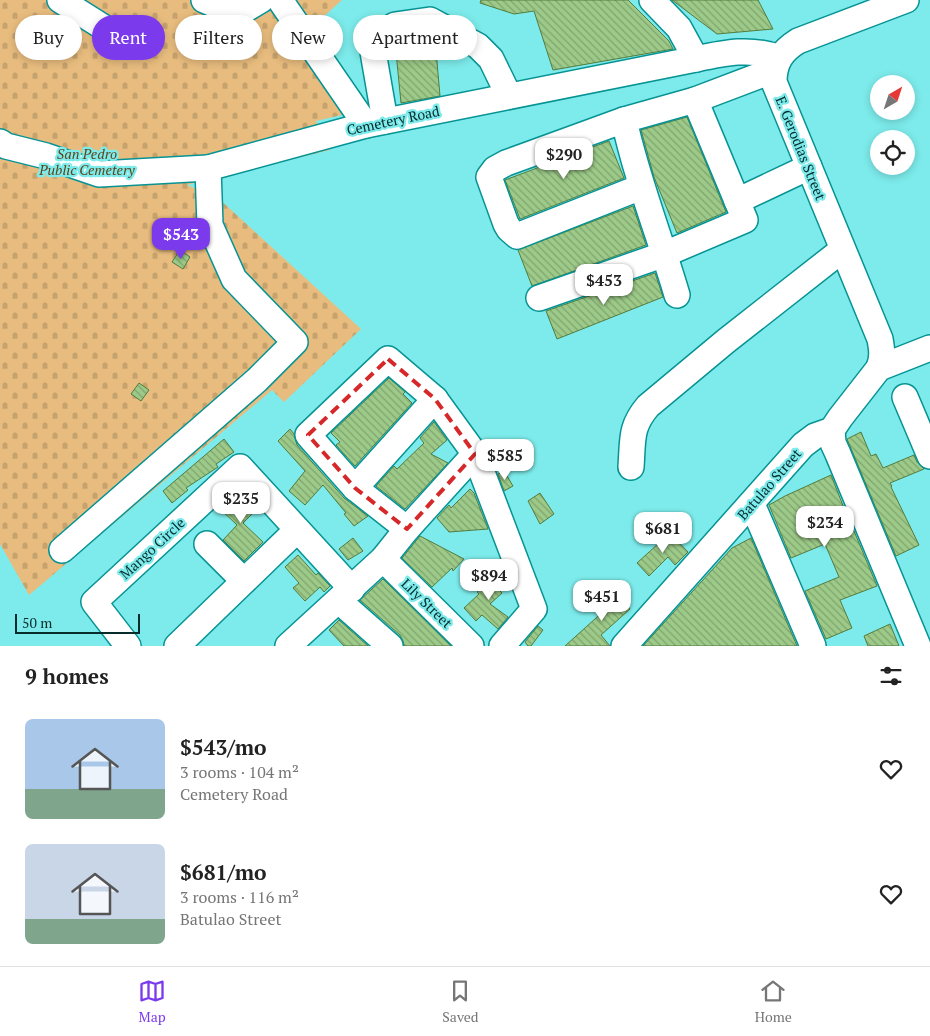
<!DOCTYPE html>
<meta charset="utf-8">
<style>
body{margin:0;font-family:"PT Serif",serif;background:#f2f2f2;color:#222;height:100vh;display:flex;flex-direction:column;font-size:19px;white-space:nowrap}
*{box-sizing:border-box;margin:0}
p{font-size:16px;color:#767676}
.icon{flex:none;width:28px;height:28px;fill:none;stroke:currentColor;stroke-width:2;stroke-linecap:round;stroke-linejoin:round}
.map{position:relative;height:646px;overflow:hidden}
.drawer{display:flex;flex-direction:column;background:#fff;flex:1}
.drawer>*{flex:none}
.banner{position:absolute;left:15px;top:15px;width:500px;height:45px;display:flex;gap:10px}
.needle{width:32px;rotate:39deg}
.tools{position:absolute;left:870px;top:75px;display:grid;gap:10px}
.tools a{display:grid;place-items:center;width:45px;height:45px;border-radius:50%;background:#fff;box-shadow:0 2px 8px #0003;font-size:25px}
.scale{position:absolute;left:15px;bottom:12px;width:125px;box-sizing:border-box;padding-left:5px;border:2px solid #072c2c;border-top:0;font-size:14px;line-height:18px;white-space:nowrap;color:#072c2c;-webkit-text-stroke:4px #7debeb;paint-order:stroke}
.price{position:absolute;translate:-50% -42px;padding:0 11px;border-radius:10px;background:#fff;color:#222;font-size:16px;line-height:32px;filter:drop-shadow(0 1px 2px #0008)}
.price::after{content:'';position:absolute;left:50%;top:30px;width:15px;height:11px;margin-left:-8px;background:inherit;clip-path:polygon(0 0,100% 0,50% 100%)}
.price.on{background:#7c3aed;color:#fff}
ul{padding:0;list-style:none}
li{display:flex;align-items:center;gap:15px;height:125px;padding:0 25px}
li span{display:grid;place-items:center;flex:none;width:140px;height:100px;border-radius:8px;color:#555}
li>.icon{margin-inline-start:auto}
span .icon{width:60px;height:60px;fill:#fffc;stroke-width:1}
li b{font-size:21px}
h2{display:flex;justify-content:space-between;align-items:center;height:60px;padding:0 25px;font-size:21px}
.pill{padding:0 18px;border-radius:22px;background:#fff;box-shadow:0 2px 8px #0003;font-size:18px;line-height:45px}
.pill.on{background:#7c3aed;color:#fff}
.dock{display:flex;justify-content:space-around;align-items:center;height:70px;border-top:1px solid #e0e0e0;background:#fff;font-size:14px;color:#767676}
.dock a{display:grid;justify-items:center;gap:2px}
.dock .on{color:#7c3aed}
.map>svg:first-child{display:block}
.cemetery{fill:url(#cemetery-stones)}
.building{fill:url(#building-back-hatch);stroke:#537c3e}
.lines{fill:none;stroke-linecap:round;stroke-linejoin:round}
.minor-casing{stroke:#079394;stroke-width:28}
.minor{stroke:#fff;stroke-width:25}
.marked{fill:none;stroke:#d62828;stroke-width:4;stroke-dasharray:10 6;stroke-linejoin:round}
.labels{text-anchor:middle;dominant-baseline:central;stroke-width:4.5;stroke-linejoin:round;paint-order:stroke}
.street-label{font-size:14px;fill:#072c2c;stroke:#7debeb}
.park-label{font-size:14px;font-style:italic;fill:#5d431a;stroke:#7debeb}
</style>
<div class="map">
<svg width="930" height="646" viewBox="0 0 930 646">
<defs>
<pattern id="cemetery-stones" width="16" height="16" patternUnits="userSpaceOnUse" patternTransform="scale(1.25)"><rect width="16" height="16" fill="#e8bc7e"/><path d="M2 7V4a2 2 0 0 1 4 0v3zM10 15v-3a2 2 0 0 1 4 0v3z" fill="#c6a26d"/></pattern>
<pattern id="building-back-hatch" width="6" height="6" patternUnits="userSpaceOnUse" patternTransform="scale(1.25)"><rect width="6" height="6" fill="#9dca88"/><path d="M-1 5l2 2M0 0l6 6M5-1l2 2" fill="none" stroke="#7ea46f"/></pattern>
</defs>
<rect width="100%" height="100%" fill="#7debeb"/>
<polygon class="cemetery" points="0,0 342,0 312,27 368,109 316,121 330,150 187,185 217,197 361,329 284,402 272,390 29,595 0,544"/>
<g class="building">
<polygon points="481,0 628,0 669,41 673,49 553,70 534,11 514,14 480,3"/>
<polygon points="672,0 758,0 773,29 717,34"/>
<polygon points="431,37 435,39 440,96 401,103 395,42"/>
<polygon points="687,117 726,212 677,233 654,177 641,130"/>
<polygon points="609,141 624,178 520,219 505,180"/>
<polygon points="633,206 646,245 532,286 518,250"/>
<polygon points="180,250 190,257 183,269 172,262"/>
<polygon points="655,273 663,297 557,339 546,311"/>
<polygon points="389,378 405,392 403,394 412,403 355,466 336,445 340,442 331,433"/>
<polygon points="139,383 149,390 141,401 131,394"/>
<polygon points="434,422 447,440 431,454 448,463 405,509 376,486 394,466 397,469 424,443 420,438"/>
<polygon points="290,429 294,434 297,445 344,498 368,516 354,526 344,514 346,513 323,485 305,505 289,491 305,471 278,441"/>
<polygon points="861,432 871,456 876,454 883,468 914,455 917,462 924,469 890,483 892,486 891,487 919,545 896,556 847,439"/>
<polygon points="224,439 234,452 216,464 218,467 186,488 188,490 172,503 163,491"/>
<polygon points="504,471 513,486 504,491 498,474"/>
<polygon points="831,475 853,531 854,531 877,586 840,600 852,628 826,639 805,591 839,577 825,544 791,558 769,505 785,496"/>
<polygon points="239,487 258,508 243,523 263,542 244,561 223,540 237,525 218,507"/>
<polygon points="470,489 474,493 488,529 449,532 437,518 449,505 451,508"/>
<polygon points="540,493 554,514 540,524 528,501"/>
<polygon points="670,533 688,552 675,565 668,557 649,576 637,563"/>
<polygon points="420,536 464,559 453,571 452,568 432,587 402,558"/>
<polygon points="353,538 363,551 348,560 339,549"/>
<polygon points="751,538 797,646 643,646 732,548"/>
<polygon points="298,555 316,575 318,573 330,586 324,592 320,587 305,601 293,588 299,583 285,567"/>
<polygon points="504,571 509,583 500,591 502,593 490,604 508,617 498,629 482,615 476,621 464,608 479,594 477,592 498,572"/>
<polygon points="383,579 451,646 404,646 403,641 400,635 360,600"/>
<polygon points="612,588 630,609 601,635 610,646 565,646 606,609 599,600"/>
<polygon points="339,620 368,646 344,646 329,630"/>
<polygon points="890,624 899,646 868,646 864,636"/>
<polygon points="538,626 543,630 531,646 528,646 525,642"/>
</g>
<g class="lines">
<defs>
<g id="minor">
<polyline points="60,0 111,32"/>
<polyline points="204,0 230,11 246,9 261,0"/>
<polyline points="280,0 366,125"/>
<polyline points="652,0 679,28 696,59"/>
<polyline points="695,100 774,70"/>
<path d="M624,120C637,180 660,237 677,295"/>
<polyline points="385,121 372,46 378,35 395,25 430,20 478,46 491,59 509,96"/>
<polyline points="0,142 6,146 46,156 99,174 208,168"/>
<polyline points="737,201 809,167"/>
<polyline points="539,298 665,254 745,220 695,100 624,120 506,163 495,169 489,177 506,224 509,229 517,236 641,187"/>
<path d="M879,368C883,357 882,350 880,339L774,82C774,62 782,51 798,41L906,0"/>
<polyline points="905,397 930,456"/>
<polyline points="832,430 833,443 838,454 918,646"/>
<path d="M631,467C633,440 630,427 648,406L726,341L842,250"/>
<polyline points="355,488 435,399"/>
<polyline points="752,504 813,646"/>
<polyline points="407,529 475,454"/>
<polyline points="207,544 244,581"/>
<path d="M62,550L257,380L295,342L234,279L210,225L208,168L366,125L696,59C724,53 751,47 779,58"/>
<polyline points="383,559 471,646"/>
<polyline points="339,601 390,646"/>
<polyline points="128,646 94,602 240,467 352,589"/>
<polyline points="177,646 297,530"/>
<polyline points="288,646 383,559 407,529 355,488 308,435 388,359 435,399 475,454 534,609 502,646"/>
<polyline points="624,646 803,445 815,436 832,430 840,418 879,368 930,348"/>
</g>
</defs>
<use href="#minor" class="minor-casing"/>
<use href="#minor" class="minor"/>
</g>
<path class="marked" d="M388,359L435,399L475,454L407,529L355,488L308,435Z"/>
<g class="labels">
<g class="street-label">
<text transform="translate(393 120) rotate(-12)">Cemetery Road</text>
<text transform="translate(801 148) rotate(68)">E. Gerodias Street</text>
<text transform="translate(769 484) rotate(-49)">Batulao Street</text>
<text transform="translate(152 548) rotate(-43)">Mango Circle</text>
<text transform="translate(427 603) rotate(44)">Lily Street</text>
</g>
<g class="park-label">
<text x="87" y="153">San Pedro<tspan x="87" dy="16">Public Cemetery</tspan></text>
</g>
</g>
</svg>
<div class="tools">
<a><svg class="needle" viewBox="-14 -14 28 28"><path d="M0-13l5 13h-10z" fill="#e53935"/><path d="M0 13l5-13h-10z" fill="#767676"/></svg></a>
<a><svg class="icon" aria-label="locate" viewBox="0 0 24 24"><circle cx="12" cy="12" r="6"/><path d="M12 2v4M12 18v4M2 12h4M18 12h4"/></svg></a>
</div>
<div class="scale">50 m</div>
<b class="price" style="left:564px;top:180px">$290</b>
<b class="price on" style="left:181px;top:260px">$543</b>
<b class="price" style="left:604px;top:306px">$453</b>
<b class="price" style="left:505px;top:481px">$585</b>
<b class="price" style="left:241px;top:524px">$235</b>
<b class="price" style="left:825px;top:548px">$234</b>
<b class="price" style="left:663px;top:554px">$681</b>
<b class="price" style="left:489px;top:601px">$894</b>
<b class="price" style="left:602px;top:622px">$451</b>
<div class="banner">
<a class="pill">Buy</a>
<a class="pill on">Rent</a>
<a class="pill">Filters</a>
<a class="pill">New</a>
<a class="pill">Apartment</a>
</div>
</div>
<section class="drawer">
<h2>9 homes<svg class="icon" aria-label="filters" viewBox="0 0 24 24"><path d="M4 7h16M4 17h16"/><circle cx="9" cy="7" r="2"/><circle cx="15" cy="17" r="2"/></svg></h2>
<ul>
<li><span style="background:linear-gradient(#a9c7e8 70%,#7fa58c 0)"><svg class="icon" aria-label="home" viewBox="0 0 24 24"><path d="M3 11l9-7 9 7M6 9v11h12V9"/></svg></span><div><b>$543/mo</b><p>3 rooms · 104 m²</p><p>Cemetery Road</p></div><svg class="icon" aria-label="heart" viewBox="0 0 24 24"><path d="M12 20l-8-8c-3-5 5-10 8-4 3-6 11-1 8 4z"/></svg></li>
<li><span style="background:linear-gradient(#c9d6e8 75%,#7fa58c 0)"><svg class="icon" aria-label="home" viewBox="0 0 24 24"><path d="M3 11l9-7 9 7M6 9v11h12V9"/></svg></span><div><b>$681/mo</b><p>3 rooms · 116 m²</p><p>Batulao Street</p></div><svg class="icon" aria-label="heart" viewBox="0 0 24 24"><path d="M12 20l-8-8c-3-5 5-10 8-4 3-6 11-1 8 4z"/></svg></li>
</ul>
</section>
<nav class="dock">
<a class="on"><svg class="icon" aria-label="map" viewBox="0 0 24 24"><path d="M3 6l6-2 6 2 6-2v14l-6 2-6-2-6 2zM9 4v14M15 6v14"/></svg>Map</a>
<a><svg class="icon" aria-label="saved" viewBox="0 0 24 24"><path d="M7 4h10v16l-5-4-5 4z"/></svg>Saved</a>
<a><svg class="icon" aria-label="home" viewBox="0 0 24 24"><path d="M3 11l9-7 9 7M6 9v11h12V9"/></svg>Home</a>
</nav>
